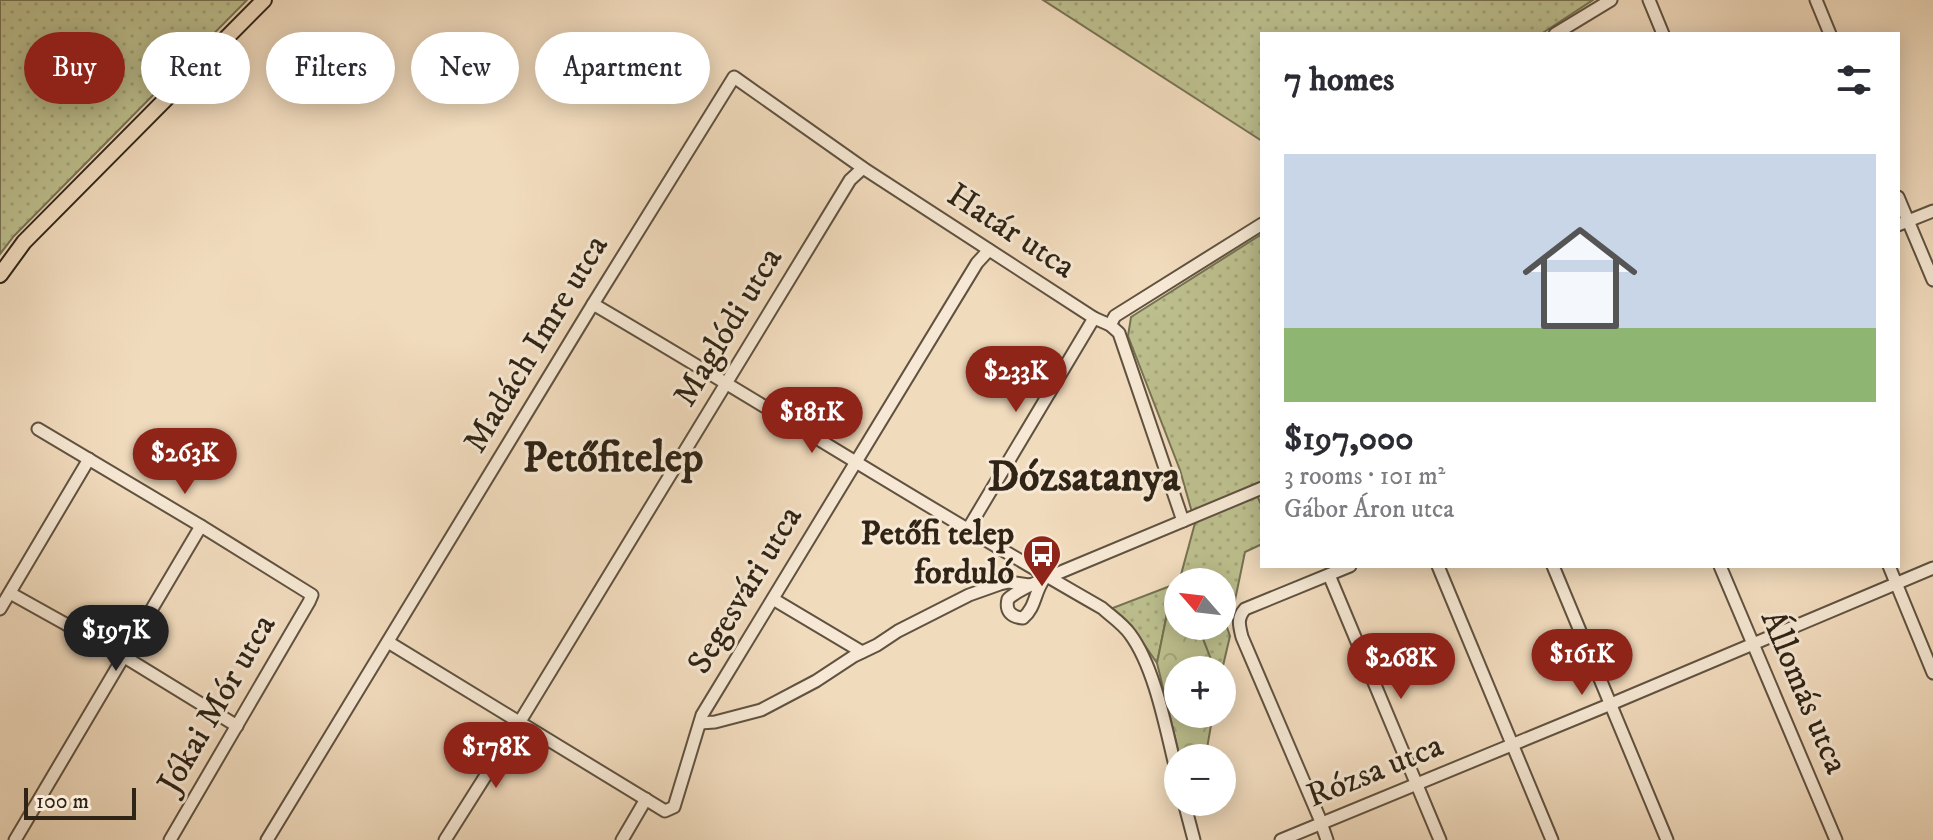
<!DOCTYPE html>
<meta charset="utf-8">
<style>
body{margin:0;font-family:"IM FELL DW Pica",serif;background:#f2f2f3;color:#2b2b33;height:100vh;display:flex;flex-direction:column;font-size:30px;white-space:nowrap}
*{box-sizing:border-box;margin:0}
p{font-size:26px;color:#7c7c81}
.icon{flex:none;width:44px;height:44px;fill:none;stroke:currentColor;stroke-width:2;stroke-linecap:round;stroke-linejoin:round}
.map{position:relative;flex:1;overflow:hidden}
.panel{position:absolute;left:1260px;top:32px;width:640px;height:536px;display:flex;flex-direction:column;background:#fff;border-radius:0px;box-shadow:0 4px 20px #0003}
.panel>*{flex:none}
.top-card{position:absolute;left:24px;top:32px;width:760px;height:72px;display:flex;gap:16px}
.needle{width:52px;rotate:298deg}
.controls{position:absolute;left:1164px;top:568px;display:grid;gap:16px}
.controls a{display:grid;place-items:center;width:72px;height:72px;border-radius:50%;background:#fff;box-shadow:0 4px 20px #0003;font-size:40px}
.scale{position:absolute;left:24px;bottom:20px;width:112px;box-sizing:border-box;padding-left:8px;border:4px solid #2f2416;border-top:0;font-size:22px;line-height:28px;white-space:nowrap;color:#2f2416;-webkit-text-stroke:6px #f6e8d4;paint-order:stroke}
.price{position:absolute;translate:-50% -68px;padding:0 18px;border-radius:28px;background:#8f2418;color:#fff;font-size:26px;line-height:52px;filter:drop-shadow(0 2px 4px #0008)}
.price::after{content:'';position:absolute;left:50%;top:48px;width:24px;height:18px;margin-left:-12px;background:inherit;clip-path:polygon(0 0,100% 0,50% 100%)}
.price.selected{background:#222;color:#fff}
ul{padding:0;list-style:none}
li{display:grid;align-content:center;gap:16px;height:424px;padding:0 24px}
li span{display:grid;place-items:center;height:248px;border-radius:0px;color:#555}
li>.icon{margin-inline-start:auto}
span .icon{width:144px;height:144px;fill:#fffc;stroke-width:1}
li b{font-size:34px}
h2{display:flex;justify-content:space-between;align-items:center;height:96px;padding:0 24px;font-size:34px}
.pill{padding:0 28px;border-radius:36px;background:#fff;box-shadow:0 4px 20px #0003;font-size:28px;line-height:72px}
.pill.selected{background:#8f2418;color:#fff}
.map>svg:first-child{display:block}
.grass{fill:url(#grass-dots);stroke:#767252;stroke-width:2}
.park{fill:url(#park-crowns);stroke:#767252;stroke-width:2}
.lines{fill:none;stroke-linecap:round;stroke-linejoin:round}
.minor-casing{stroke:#605240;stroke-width:15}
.major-casing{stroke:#2f2416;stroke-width:18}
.minor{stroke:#f6e8d4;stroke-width:11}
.major{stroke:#f1dbbd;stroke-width:14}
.labels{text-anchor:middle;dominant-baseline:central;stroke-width:6;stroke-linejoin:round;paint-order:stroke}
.street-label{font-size:34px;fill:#2f2416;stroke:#f6e8d4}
.poi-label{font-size:34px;font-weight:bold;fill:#2f2416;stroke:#f6e8d4;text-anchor:end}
.district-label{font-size:42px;font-weight:bold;fill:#2f2416;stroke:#f6e8d4}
</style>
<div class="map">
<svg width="1933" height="840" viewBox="0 0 1933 840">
<defs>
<pattern id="grass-dots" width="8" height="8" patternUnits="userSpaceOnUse" patternTransform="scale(2)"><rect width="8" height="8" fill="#bdbf8e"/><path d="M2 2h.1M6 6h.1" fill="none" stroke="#a3a47a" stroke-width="1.8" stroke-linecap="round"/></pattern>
<pattern id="park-crowns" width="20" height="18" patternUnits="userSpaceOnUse" patternTransform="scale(2)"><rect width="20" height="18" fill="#bdbf8e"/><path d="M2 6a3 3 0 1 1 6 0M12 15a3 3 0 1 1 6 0" fill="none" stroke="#a3a47a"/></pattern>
</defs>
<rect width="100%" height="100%" fill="#f1dbbd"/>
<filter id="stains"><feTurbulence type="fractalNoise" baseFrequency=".0025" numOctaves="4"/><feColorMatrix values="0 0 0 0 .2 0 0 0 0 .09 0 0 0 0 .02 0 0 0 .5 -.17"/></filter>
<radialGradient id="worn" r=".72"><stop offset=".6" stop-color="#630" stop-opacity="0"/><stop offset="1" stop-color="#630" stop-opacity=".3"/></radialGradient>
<g class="grass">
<polygon points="0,0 247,0 14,236 0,254"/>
<polygon points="1043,0 1593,0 1541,34 1262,34 1262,141"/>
<polygon points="1262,234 1262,484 1254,488 1262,507 1262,544 1245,552 1234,605 1222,609 1222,582 1179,582 1195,523 1180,470 1128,336 1131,317"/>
<polygon points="1178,583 1178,601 1169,604 1157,663 1132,627 1110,609"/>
<polygon points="1222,613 1230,636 1222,670 1215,670 1198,626 1222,626"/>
</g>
<polygon class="park" points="1178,601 1178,626 1198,626 1215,670 1178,670 1178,714 1213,714 1206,754 1195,758 1180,758 1157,663 1169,604"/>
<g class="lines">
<defs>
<g id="minor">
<polyline points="1649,0 1663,34"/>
<polyline points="1816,0 1830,34"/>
<polyline points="1555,34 1611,0"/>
<polyline points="1898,197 1933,280"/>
<polyline points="1898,225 1933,211"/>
<path d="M593,304C764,404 930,510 1102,608C1111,616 1123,624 1130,634C1156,669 1167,735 1178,778"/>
<polyline points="1110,325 1115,316 1262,224"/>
<polyline points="38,429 201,526 312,595 309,602 170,840"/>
<polyline points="968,529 1094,318"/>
<polyline points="1438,566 1552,840"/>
<polyline points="1553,566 1667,840"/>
<polyline points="1720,566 1836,840"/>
<polyline points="1889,566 1933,673"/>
<polyline points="1329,575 1440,840"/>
<path d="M1044,579C1034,593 1036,607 1023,618C1011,617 1005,611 1008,599C1018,590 1033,584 1044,579L1262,488"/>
<polyline points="10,593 123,656 237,726"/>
<polyline points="773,599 862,652"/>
<polyline points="0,609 89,459"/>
<polyline points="388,642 665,811 674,807 702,715 977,263 989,250"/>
<polyline points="700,723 715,722 761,710 816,681 854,656 877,645 898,631 969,595 1000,584 1009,582 1029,585 1035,584"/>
<polyline points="1184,802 1194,840"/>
<polyline points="15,840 201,526"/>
<polyline points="267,840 593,304 734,77 863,168 1094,318 1110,325 1119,333 1183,521"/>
<polyline points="445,840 519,723 850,180 863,168"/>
<polyline points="622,840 646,799"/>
<polyline points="1281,840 1611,704 1933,568"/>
<path d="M1327,840L1319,817L1242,637C1239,625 1237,618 1245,609L1350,566"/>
</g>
<polyline id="major" points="0,275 24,242 264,0"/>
</defs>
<use href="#minor" class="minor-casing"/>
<use href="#major" class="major-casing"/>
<use href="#minor" class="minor"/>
<use href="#major" class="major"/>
</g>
<defs>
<symbol id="bus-pin" viewBox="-11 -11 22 30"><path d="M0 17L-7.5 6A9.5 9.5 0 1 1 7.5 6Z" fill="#8f2418" stroke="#f6e8d4"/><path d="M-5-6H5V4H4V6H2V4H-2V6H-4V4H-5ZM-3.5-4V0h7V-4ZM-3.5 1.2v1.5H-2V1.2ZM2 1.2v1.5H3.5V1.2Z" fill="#fff"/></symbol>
</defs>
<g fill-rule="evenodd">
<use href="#bus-pin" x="1020" y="532" width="44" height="60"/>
</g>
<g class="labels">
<g class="street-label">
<text transform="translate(1011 231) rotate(33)">Határ utca</text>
<text transform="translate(728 327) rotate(-59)">Maglódi utca</text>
<text transform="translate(536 344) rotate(-59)">Madách Imre utca</text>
<text transform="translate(745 590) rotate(-59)">Segesvári utca</text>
<text transform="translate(1804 692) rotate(67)">Állomás utca</text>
<text transform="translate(217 704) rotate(-60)">Jókai Mór utca</text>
<text transform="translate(1375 771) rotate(-22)">Rózsa utca</text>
</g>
<g class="poi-label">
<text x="1014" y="534">Petőfi telep<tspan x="1014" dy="39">forduló</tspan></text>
</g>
<g class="district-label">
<text x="613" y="459">Petőfitelep</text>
<text x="1084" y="478">Dózsatanya</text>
</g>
</g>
<rect width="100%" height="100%" filter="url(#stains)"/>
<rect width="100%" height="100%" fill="url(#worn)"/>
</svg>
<div class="controls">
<a><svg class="needle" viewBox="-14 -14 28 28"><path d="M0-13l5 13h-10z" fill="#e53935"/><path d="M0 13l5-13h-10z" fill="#7c7c81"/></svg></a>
<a>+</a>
<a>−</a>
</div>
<div class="scale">100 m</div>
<b class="price" style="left:1016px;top:414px">$233K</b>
<b class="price" style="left:812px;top:455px">$181K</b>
<b class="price" style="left:185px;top:496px">$263K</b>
<b class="price selected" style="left:116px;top:673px">$197K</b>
<b class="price" style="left:1582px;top:697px">$161K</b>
<b class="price" style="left:1401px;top:701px">$268K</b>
<b class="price" style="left:496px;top:790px">$178K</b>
<div class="top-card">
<a class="pill selected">Buy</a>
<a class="pill">Rent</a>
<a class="pill">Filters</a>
<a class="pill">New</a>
<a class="pill">Apartment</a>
</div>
<section class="panel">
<h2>7 homes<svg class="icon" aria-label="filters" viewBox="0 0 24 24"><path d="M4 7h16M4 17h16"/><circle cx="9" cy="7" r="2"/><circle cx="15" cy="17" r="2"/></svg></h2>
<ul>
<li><span style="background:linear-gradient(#c9d6e8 70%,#8fb573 0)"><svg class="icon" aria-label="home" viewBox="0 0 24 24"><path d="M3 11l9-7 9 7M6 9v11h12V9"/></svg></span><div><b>$197,000</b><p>3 rooms · 101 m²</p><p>Gábor Áron utca</p></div></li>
</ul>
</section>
</div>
